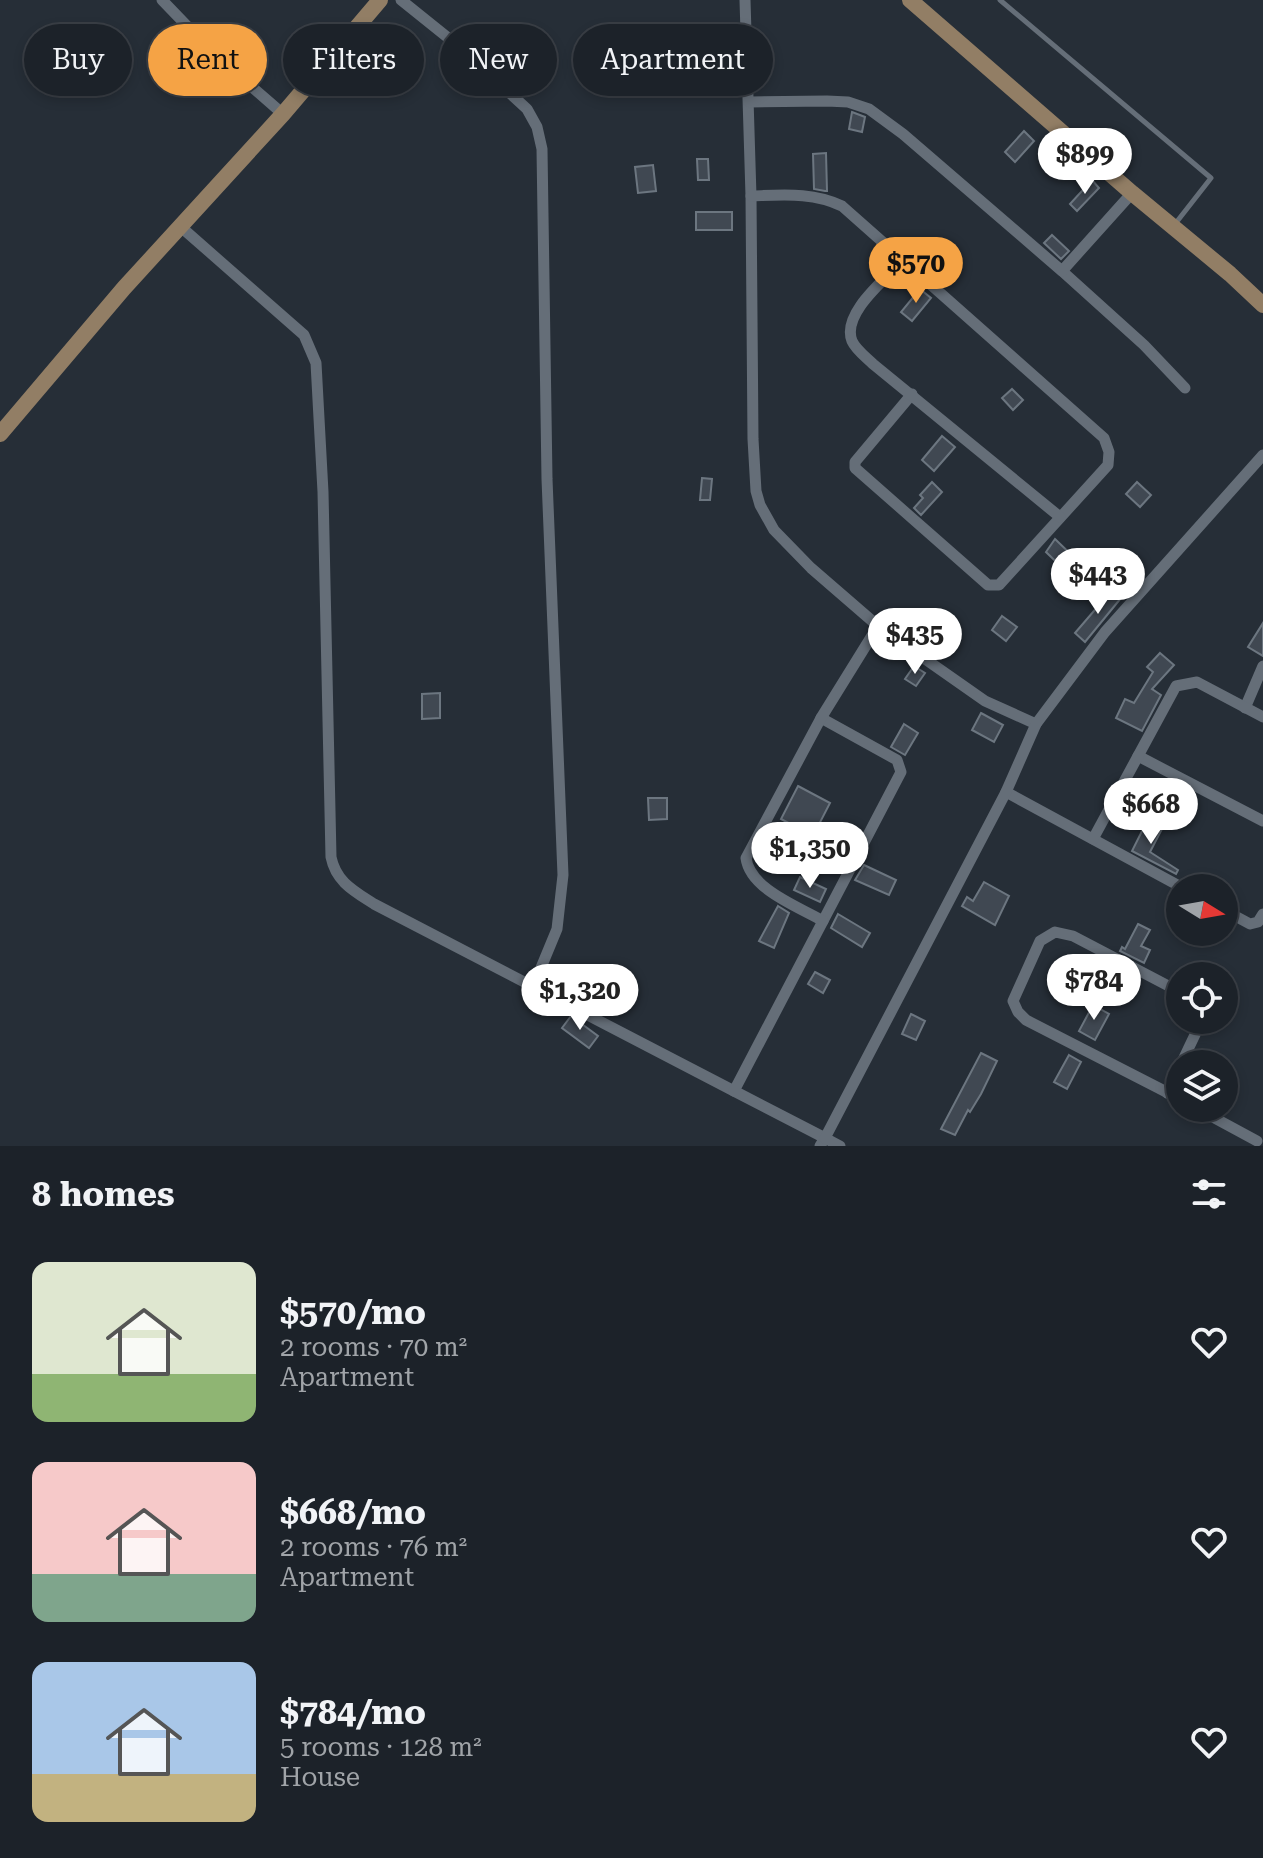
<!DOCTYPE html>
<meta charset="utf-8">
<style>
body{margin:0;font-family:"Roboto Serif",serif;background:#252a31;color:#f1f3f6;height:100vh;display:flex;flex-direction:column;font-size:30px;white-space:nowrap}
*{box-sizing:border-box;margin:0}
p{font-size:26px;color:#a0a4a8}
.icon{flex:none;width:44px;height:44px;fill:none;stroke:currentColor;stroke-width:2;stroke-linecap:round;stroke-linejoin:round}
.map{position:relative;height:1146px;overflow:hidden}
.drawer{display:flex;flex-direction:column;background:#1c2229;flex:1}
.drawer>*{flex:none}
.banner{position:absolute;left:24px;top:24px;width:800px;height:72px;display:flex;gap:16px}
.needle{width:52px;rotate:101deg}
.controls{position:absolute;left:1166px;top:874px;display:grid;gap:16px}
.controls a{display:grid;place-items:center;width:72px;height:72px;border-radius:50%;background:#1c2229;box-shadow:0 4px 12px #0003,0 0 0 2px #3a3f46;font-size:40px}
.price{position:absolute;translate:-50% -68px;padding:0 18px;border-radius:28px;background:#fff;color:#222;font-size:26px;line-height:52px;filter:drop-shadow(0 2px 4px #0008)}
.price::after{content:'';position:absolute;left:50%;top:48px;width:24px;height:18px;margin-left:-12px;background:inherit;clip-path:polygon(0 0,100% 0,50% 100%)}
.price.active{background:#f5a345;color:#111}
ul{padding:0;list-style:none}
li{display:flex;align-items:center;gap:24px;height:200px;padding:0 32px}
li span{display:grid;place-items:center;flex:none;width:224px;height:160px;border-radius:16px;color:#555}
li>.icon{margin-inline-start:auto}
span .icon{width:96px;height:96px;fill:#fffc;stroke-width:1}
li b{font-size:34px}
h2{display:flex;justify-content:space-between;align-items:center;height:96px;padding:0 32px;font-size:34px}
.pill{padding:0 28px;border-radius:36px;background:#1c2229;box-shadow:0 4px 12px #0003,0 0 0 2px #3a3f46;font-size:28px;line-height:72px}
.pill.active{background:#f5a345;color:#111}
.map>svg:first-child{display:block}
.building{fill:#404852;stroke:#6c7680;stroke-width:2}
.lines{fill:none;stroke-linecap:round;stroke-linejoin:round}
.lane{stroke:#656e78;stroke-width:5}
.street{stroke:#656e78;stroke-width:11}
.secondary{stroke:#927e65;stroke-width:16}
</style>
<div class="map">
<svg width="1263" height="1146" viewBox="0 0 1263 1146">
<rect width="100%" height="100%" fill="#262e37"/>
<g class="building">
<polygon points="852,112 865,117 862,132 849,129"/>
<polygon points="1024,131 1034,141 1015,162 1005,152"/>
<polygon points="826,153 827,191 825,191 814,189 813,154"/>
<polygon points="697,159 708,159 709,180 698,180"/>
<polygon points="653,165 656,191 638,193 635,167"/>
<polygon points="1092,180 1099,188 1077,211 1070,204"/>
<rect x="696" y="212" width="36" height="18"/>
<polygon points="1052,235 1069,251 1061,259 1044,243"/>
<polygon points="920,289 931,298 912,321 901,312"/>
<polygon points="1012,389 1023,400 1013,410 1002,398"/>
<polygon points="942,436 955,447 934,471 922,460"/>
<polygon points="702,478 712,479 710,500 700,500"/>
<polygon points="932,482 942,492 921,515 914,508 923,498 920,495"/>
<polygon points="1137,482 1151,495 1140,507 1126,494"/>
<polygon points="1055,539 1081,564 1070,575 1046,552"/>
<polygon points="1112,590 1121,598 1085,642 1075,633"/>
<polygon points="1002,616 1017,627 1006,641 992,630"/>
<polygon points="1263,623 1263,656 1248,647"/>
<polygon points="1160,653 1174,665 1152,689 1161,695 1142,731 1116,718 1125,699 1134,703 1153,672 1147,667"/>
<polygon points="914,666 925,673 916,686 905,679"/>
<polygon points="440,693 440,718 422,719 422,694"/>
<polygon points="981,713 1003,725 994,742 972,730"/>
<polygon points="904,724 918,733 905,755 891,747"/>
<polygon points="798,786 830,803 813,836 781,819"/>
<polygon points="648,798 667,798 667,819 649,820"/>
<polygon points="1147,821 1162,829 1150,852 1178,870 1176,874 1132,851"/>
<polygon points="864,865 896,880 889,895 855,880"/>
<polygon points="800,877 826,889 820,902 794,890"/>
<polygon points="984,882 1009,896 995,925 962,906 967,897 973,901"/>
<polygon points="778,906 789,913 774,948 759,941"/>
<polygon points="838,914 870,933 862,947 831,928"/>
<polygon points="1138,924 1150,930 1141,946 1150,950 1144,963 1120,951 1122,947 1125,949"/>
<polygon points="815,972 830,980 823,993 808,984"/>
<polygon points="1093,1005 1109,1014 1095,1040 1079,1031"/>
<polygon points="911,1014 925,1021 916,1040 902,1034"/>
<polygon points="571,1016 598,1036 589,1048 562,1028"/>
<polygon points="981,1053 997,1061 981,1094 970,1112 968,1110 955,1135 941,1129"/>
<polygon points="1069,1055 1081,1062 1067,1089 1054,1082"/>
</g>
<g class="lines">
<polyline class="lane" points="1000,0 1211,178 1175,224"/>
<g class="street">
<polyline points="162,0 215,55 283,114"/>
<polyline points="401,0 462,49 527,109 537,127 542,149 547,479 563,875 557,929 533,987"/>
<polyline points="745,0 751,196 753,439 756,491 760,505 774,530 811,568 878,626 985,701 1036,724"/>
<polyline points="749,102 827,101 848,102 869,109 903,134 1062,271 1144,345 1185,388"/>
<path d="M751,196C783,195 813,192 842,206L1104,438L1109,452L1108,465L999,585H988L855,468V462L912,394"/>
<path d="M181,227L304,335L316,363L323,492L331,857C336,882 354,891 374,904L734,1091"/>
<path d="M904,259C887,278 841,313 852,341C856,350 866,357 873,364L1060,517"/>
<polyline points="1062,271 1132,193"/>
<polyline points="1245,708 1263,666"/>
<polyline points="821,718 897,760 901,772 823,921"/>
<polyline points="1138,756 1263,821"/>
<polyline points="1006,792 1183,888"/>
<polyline points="1093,839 1176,686 1197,682 1263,717"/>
<polyline points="1224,910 1250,924 1258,922 1263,914"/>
<polyline points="1180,992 1073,936 1055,932 1040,941 1013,1001 1018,1012 1026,1020 1180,1099"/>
<polyline points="1181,1064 1202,1020"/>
<polyline points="1167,1093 1180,1066"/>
<polyline points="1196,1108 1257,1141"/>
<path d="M820,1146L825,1138L734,1091L823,921C797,906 750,889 746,858L821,718L878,626"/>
<polyline points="840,1146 825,1138 1006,792 1036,724 1105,632 1263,455"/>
</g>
<g class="secondary">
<polyline points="910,0 1132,193 1230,274 1263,305"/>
<polyline points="0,434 124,288 283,114 380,0"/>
</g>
</g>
</svg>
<div class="controls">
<a><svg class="needle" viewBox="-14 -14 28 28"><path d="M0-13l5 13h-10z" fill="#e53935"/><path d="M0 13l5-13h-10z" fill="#a0a4a8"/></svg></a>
<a><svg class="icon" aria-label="locate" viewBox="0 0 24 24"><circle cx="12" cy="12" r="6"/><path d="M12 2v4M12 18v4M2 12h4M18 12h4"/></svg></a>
<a><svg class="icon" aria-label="layers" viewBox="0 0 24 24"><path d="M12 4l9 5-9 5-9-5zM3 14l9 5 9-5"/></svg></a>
</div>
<b class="price" style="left:1085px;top:196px">$899</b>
<b class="price active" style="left:916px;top:305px">$570</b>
<b class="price" style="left:1098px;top:616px">$443</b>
<b class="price" style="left:915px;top:676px">$435</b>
<b class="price" style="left:1151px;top:846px">$668</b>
<b class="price" style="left:810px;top:890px">$1,350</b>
<b class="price" style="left:1094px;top:1022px">$784</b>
<b class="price" style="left:580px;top:1032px">$1,320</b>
<div class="banner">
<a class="pill">Buy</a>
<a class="pill active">Rent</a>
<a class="pill">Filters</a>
<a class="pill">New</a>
<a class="pill">Apartment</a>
</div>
</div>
<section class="drawer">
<h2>8 homes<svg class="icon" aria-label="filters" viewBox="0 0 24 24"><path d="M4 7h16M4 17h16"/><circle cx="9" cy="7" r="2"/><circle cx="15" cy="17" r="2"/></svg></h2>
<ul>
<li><span style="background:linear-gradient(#dfe7d0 70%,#8fb573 0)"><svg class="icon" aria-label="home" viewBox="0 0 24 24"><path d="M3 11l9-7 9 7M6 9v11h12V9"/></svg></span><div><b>$570/mo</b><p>2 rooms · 70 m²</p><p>Apartment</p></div><svg class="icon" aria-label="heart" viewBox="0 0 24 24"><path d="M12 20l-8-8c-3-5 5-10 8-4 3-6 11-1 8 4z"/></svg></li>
<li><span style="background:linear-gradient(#f6c9c9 70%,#7fa58c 0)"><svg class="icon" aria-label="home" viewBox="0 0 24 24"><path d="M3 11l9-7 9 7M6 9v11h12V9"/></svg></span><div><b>$668/mo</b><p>2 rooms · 76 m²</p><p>Apartment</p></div><svg class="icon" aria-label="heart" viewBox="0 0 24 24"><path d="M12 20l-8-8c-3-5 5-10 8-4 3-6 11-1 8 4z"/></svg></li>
<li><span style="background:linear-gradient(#a9c7e8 70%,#c2b280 0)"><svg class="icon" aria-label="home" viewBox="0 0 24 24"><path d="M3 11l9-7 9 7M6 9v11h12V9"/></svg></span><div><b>$784/mo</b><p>5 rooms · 128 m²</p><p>House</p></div><svg class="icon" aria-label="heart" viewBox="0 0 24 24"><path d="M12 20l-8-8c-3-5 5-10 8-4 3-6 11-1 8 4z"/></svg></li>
</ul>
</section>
